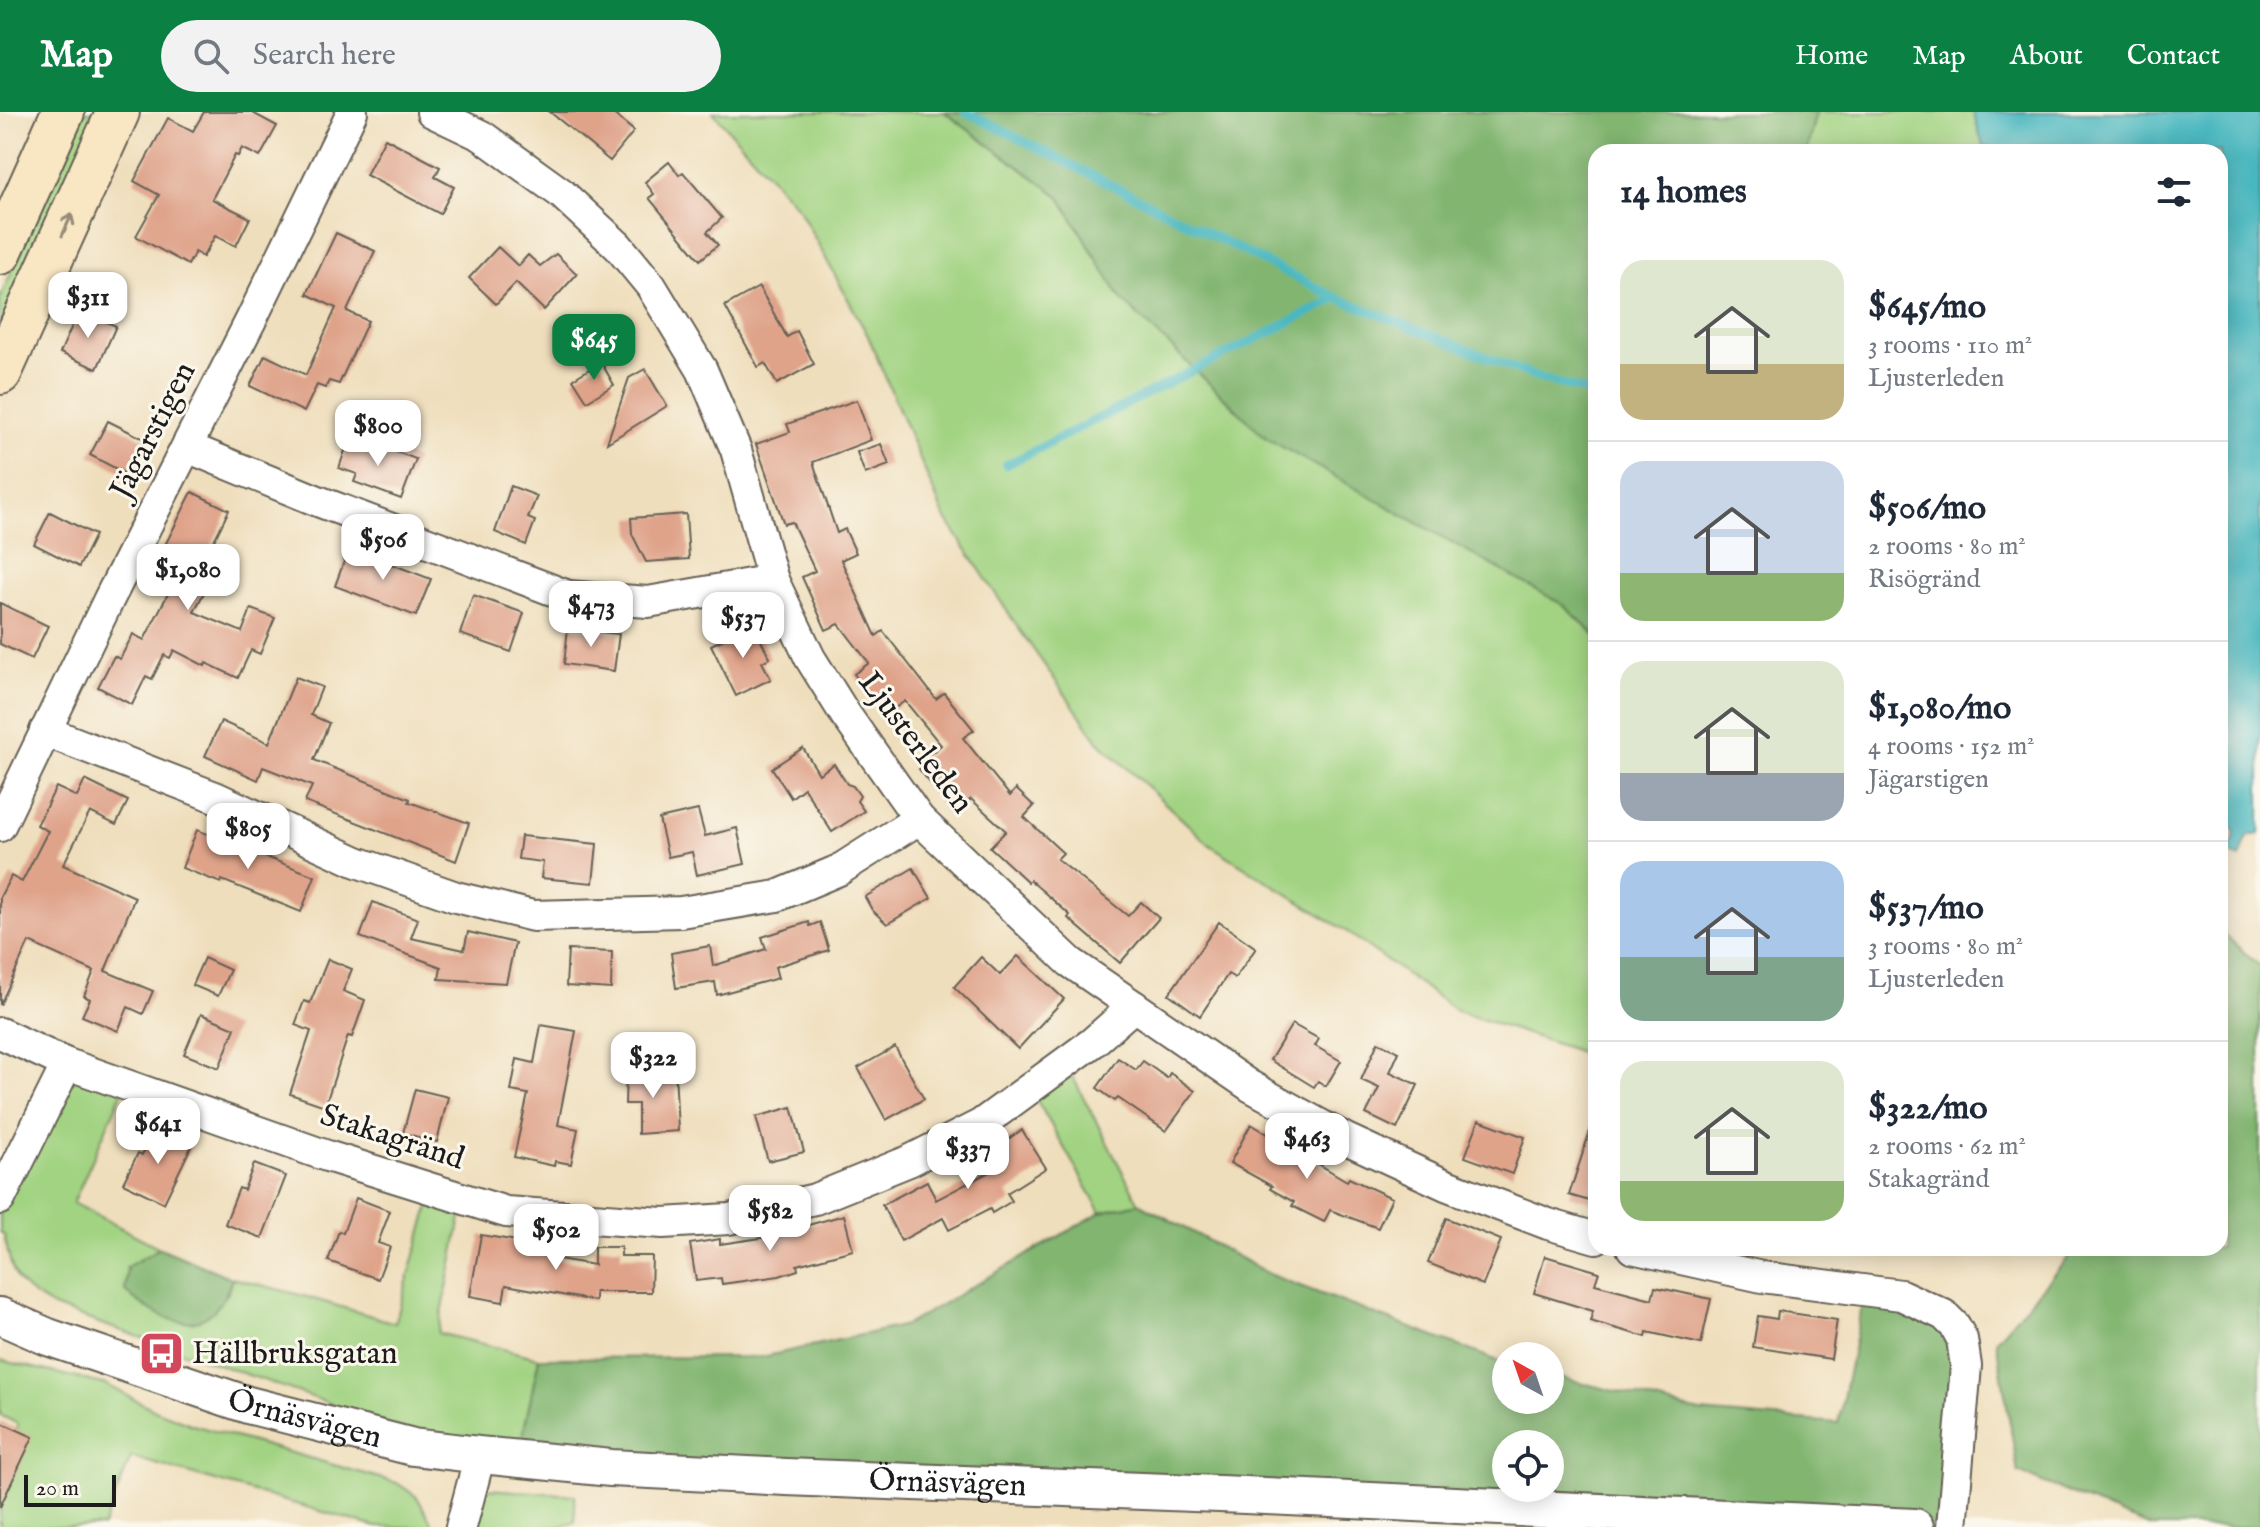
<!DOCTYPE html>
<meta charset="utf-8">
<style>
body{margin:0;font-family:"IM FELL English",serif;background:#f2f2f3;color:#1f2937;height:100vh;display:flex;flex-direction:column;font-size:30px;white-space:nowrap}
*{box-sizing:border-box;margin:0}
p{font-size:26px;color:#747a83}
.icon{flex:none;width:44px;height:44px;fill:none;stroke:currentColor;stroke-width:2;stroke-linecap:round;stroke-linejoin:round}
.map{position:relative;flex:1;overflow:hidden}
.details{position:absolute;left:1588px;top:32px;width:640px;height:1112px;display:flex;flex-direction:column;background:#fff;border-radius:24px;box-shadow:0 4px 20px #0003}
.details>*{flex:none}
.needle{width:52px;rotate:320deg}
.controls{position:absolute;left:1492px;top:1230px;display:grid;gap:16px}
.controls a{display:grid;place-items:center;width:72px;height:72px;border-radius:50%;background:#fff;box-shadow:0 4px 20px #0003;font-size:40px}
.scale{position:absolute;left:24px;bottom:20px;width:92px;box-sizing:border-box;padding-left:8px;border:4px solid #1c1c1c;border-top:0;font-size:22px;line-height:28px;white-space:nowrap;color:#1c1c1c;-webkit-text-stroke:6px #fbf7ec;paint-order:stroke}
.price{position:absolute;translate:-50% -68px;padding:0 18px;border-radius:16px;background:#fff;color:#222;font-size:26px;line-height:52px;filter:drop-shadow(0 2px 4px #0008)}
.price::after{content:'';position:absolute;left:50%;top:48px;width:24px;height:18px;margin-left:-12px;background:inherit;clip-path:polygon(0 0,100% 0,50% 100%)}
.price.on{background:#0b8043;color:#fff}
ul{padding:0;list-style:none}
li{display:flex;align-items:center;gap:24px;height:200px;padding:0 32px}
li+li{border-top:2px solid #e0e1e3}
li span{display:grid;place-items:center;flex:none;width:224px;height:160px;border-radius:24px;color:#555}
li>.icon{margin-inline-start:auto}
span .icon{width:96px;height:96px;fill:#fffc;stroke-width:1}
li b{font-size:34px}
h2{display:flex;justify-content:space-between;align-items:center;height:96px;padding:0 32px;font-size:34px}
header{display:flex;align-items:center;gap:48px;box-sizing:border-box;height:112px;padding:0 40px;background:#0b8043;color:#fff}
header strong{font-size:38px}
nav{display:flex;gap:44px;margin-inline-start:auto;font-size:28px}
.search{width:560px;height:72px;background:#f2f2f3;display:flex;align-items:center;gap:20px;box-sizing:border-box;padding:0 28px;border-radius:44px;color:#747a83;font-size:30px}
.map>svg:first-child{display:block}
.green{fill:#a2d382;stroke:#5f784f;stroke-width:2}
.forest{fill:#81b570;stroke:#4e6846;stroke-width:2;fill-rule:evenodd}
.water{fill:#48b7bf;stroke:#326a6e;stroke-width:2}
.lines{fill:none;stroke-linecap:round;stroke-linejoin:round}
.stream{stroke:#48b7bf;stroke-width:9}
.building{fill:#dfa38a}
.minor-casing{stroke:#666054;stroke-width:34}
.tertiary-casing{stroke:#666054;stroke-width:40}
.secondary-casing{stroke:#666054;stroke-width:46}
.minor{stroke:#fff;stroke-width:30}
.tertiary{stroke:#fff;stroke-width:36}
.secondary{stroke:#f9e7c3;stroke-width:42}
.oneway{stroke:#968c78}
.labels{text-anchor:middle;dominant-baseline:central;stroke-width:6;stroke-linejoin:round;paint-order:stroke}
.street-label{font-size:32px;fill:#1c1c1c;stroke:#fbf7ec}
.poi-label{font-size:32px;fill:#1c1c1c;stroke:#fbf7ec;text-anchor:start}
</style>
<header>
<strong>Map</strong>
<div class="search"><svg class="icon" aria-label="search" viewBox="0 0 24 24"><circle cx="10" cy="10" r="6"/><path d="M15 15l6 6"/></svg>Search here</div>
<nav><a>Home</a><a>Map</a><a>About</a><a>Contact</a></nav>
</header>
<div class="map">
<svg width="2260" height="1415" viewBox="0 0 2260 1415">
<rect width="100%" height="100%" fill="#fbf7ec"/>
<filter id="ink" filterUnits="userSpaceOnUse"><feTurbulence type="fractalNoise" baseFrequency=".0125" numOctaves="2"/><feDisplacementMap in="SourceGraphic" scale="16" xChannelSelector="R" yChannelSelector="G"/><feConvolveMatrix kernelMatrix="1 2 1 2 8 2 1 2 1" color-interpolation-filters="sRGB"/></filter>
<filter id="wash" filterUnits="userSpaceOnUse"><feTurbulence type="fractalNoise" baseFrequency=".006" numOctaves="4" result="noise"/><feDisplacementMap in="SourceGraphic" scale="32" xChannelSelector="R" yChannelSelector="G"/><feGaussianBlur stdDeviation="1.8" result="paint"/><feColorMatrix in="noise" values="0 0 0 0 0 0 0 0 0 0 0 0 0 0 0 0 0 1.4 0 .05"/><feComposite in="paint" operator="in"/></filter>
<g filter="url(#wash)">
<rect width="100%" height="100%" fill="#efdebc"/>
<g class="green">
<polygon points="82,0 98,0 0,218 0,186"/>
<polygon points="713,0 944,0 1059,84 1121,187 1565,494 1596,524 1596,945 1457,899 1346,819 1210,733 1099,630 1019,517 944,404 868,224 799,97"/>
<polygon points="1816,0 1973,0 1983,33 1998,40 1806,40"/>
<path d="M65,952L126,972L73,1091L160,1136L127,1155L227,1183L232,1166L297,1182L395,1211L434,1078L465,1086L438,1221L539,1246L518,1347L481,1344L53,1195C14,1172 14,1168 4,1123L0,1120V1086Z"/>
<polygon points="1066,952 1139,1091 1101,1100 1031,978"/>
<polygon points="0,1248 107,1273 155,1298 193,1313 397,1371 417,1385 434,1415 376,1415 131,1345 103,1415 0,1415 0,1373 18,1312 0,1303"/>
<polygon points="472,1376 575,1383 575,1409 559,1415 462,1415"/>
</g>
<g class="forest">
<polygon points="944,0 1816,0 1806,40 1596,40 1596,524 1565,494 1266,326 1121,187 1059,84"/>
<polygon points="2220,819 2260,854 2260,1415 2151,1415 2018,1360 1996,1228 2077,1136 2220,1136"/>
<path d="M1139,1091L1271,1163L1506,1252V1288H1550V1263L1700,1300L1838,1311L1865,1178L1955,1213L1950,1415L518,1347L539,1246L762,1245L906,1213L1101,1100ZM1506,1332H1550V1376H1506Z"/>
<path d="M160,1136L232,1166C211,1231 166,1214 125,1179L127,1155Z"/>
</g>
<polygon class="water" points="1973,0 2260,0 2260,722 2248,724 2240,746 2227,741 2234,727 2234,718 2220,710 2220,40 1998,40 1983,33"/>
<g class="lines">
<g class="stream">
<polyline points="966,0 1337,186 1542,267 1596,282"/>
<polyline points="1006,353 1337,186"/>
</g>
</g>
<g id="blocks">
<g class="building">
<polygon points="204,0 251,0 277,14 260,45 242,36 238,44 235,43 212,87 250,106 236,134 215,124 203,145 195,140 188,153 136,124 159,83 134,69 168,6 193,19"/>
<polygon points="550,0 611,0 634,19 610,49"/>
<polygon points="385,26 440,55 435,65 454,75 440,102 366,63"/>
<polygon points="669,50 679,63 683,60 722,106 707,120 718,133 700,148 649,86 654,82 645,70"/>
<polygon points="336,121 375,139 347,199 368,209 339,272 329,269 325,276 317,273 304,300 250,274 265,243 306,263 336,196 307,182"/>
<polygon points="498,135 518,154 528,143 540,154 556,142 577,162 544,198 516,171 496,192 469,166"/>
<polygon points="759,175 787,225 797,219 814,252 777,272 765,251 758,255 725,194"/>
<polygon points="79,198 116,214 97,257 60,241"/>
<polygon points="601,250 614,273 587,289 573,267"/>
<polygon points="645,257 667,294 607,331 629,266"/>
<polygon points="857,288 871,328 813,350 837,421 845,417 856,441 841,448 876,524 883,519 936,587 944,581 974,618 963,626 1010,684 1016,677 1034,694 1024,705 1063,741 1057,747 1128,804 1141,790 1159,806 1120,851 1068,806 1070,803 1030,768 1028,770 990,735 1006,719 971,687 954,701 919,657 927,650 924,647 941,633 905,589 885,603 854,562 869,551 839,512 826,518 802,465 815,459 792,410 784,412 756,332 790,320 787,312"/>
<polygon points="108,309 144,327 126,362 90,343"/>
<polygon points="349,327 368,334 369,330 416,347 401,387 354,370 357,362 339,356"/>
<polygon points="881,332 889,353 865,362 857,340"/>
<polygon points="511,374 537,384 528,406 535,409 526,433 495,420"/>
<polygon points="192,380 229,398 203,451 216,457 194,500 242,520 251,497 275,506 260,542 251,538 238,566 206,551 205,554 174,538 170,546 164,543 152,567 146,564 132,593 98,575 114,544 120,547 133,522 144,528 171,476 164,473 178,445 163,437"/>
<polygon points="50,400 95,423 79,455 34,432"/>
<polygon points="686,402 689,447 646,450 632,422 631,406"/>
<polygon points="349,436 431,467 416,504 335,474"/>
<polygon points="473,483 524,501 511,540 460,522"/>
<polygon points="0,491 48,514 32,547 0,532"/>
<polygon points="753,513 770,546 762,550 771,567 736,584 711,533"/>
<polygon points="568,516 619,522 614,559 564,552"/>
<polygon points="296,565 322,575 311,603 329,611 314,648 410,687 409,690 469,711 456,749 305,690 312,674 263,655 258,668 205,644 221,609 269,631"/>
<polygon points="803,636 819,662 834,652 847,672 853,674 860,684 857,689 864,699 832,720 804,676 791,686 772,656"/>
<polygon points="85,668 128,689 116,713 90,700 63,753 135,785 105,859 153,879 143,902 128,895 118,919 82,904 90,887 84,884 94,859 29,830 0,893 0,785 11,764 22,770 48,719 37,713 56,675 77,685"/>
<polygon points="698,698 705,724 737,716 745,752 697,763 692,740 668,745 659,707"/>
<polygon points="197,718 315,764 301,800 222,768 221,771 182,756"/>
<polygon points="521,724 597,732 593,771 541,766 543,750 518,747"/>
<polygon points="913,756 931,786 887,812 872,798 865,785"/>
<polygon points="373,790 418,807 411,826 464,838 468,820 515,831 506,871 439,867 441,855 360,825"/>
<polygon points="809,810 810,814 820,810 829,838 775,855 778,866 717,883 715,870 676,876 671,841 710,834 713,854 766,837 762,825"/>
<polygon points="1219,810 1256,836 1235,866 1228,862 1200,904 1169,882"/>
<polygon points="568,838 612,840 611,877 566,874"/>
<polygon points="1018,844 1064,887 1018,937 954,875 981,845 1000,863"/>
<polygon points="204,846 230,858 218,884 192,873"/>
<polygon points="328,847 352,857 343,879 365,888 352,925 348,924 325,994 290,982 311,919 295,913 304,889 310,891"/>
<polygon points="201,902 235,916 219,956 184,942"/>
<polygon points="1292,912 1319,927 1315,934 1341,949 1326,974 1318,969 1314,975 1270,948"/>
<polygon points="541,913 576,919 558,1013 578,1017 571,1052 555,1049 554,1054 514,1045 528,982 511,979 517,947 534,951"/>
<polygon points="1378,930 1399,940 1390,960 1418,973 1397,1017 1366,1002 1379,976 1361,968"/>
<polygon points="895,935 924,987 886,1008 858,956"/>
<polygon points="1118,946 1136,958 1143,949 1167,966 1170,961 1195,979 1166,1019 1118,986 1115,989 1097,976"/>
<polygon points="675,958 678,1019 638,1022 638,992 625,992 626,959"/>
<polygon points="415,977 448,985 437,1030 403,1021"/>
<polygon points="792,995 804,1040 768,1049 756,1005"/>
<polygon points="1479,1008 1525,1025 1512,1062 1465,1045"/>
<polygon points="1251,1012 1347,1069 1349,1066 1392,1086 1378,1116 1330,1098 1324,1110 1292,1094 1294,1090 1270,1077 1272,1074 1230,1051"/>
<polygon points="1591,1016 1596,1017 1596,1091 1569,1083"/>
<polygon points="155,1017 191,1035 164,1091 123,1071 138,1041 142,1043"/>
<polygon points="1022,1018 1046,1056 1007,1081 1012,1089 992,1101 990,1097 949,1118 943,1106 901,1129 882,1093 927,1069 936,1088 991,1059 982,1044"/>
<polygon points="254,1052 286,1064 262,1126 225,1112 239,1076 244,1078"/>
<polygon points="356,1086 390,1099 378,1131 390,1135 378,1167 328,1149 339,1119 343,1121"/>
<polygon points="844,1103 853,1138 797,1153 798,1158 779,1164 722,1172 721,1166 696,1169 690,1132 720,1127 720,1132 788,1122 787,1119"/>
<polygon points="1446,1106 1501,1128 1483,1173 1428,1151"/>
<polygon points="481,1123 536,1132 535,1143 594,1153 594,1135 621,1135 621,1144 652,1144 651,1180 595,1180 595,1189 506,1173 503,1190 470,1184"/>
<polygon points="1545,1144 1599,1160 1595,1172 1652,1187 1655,1175 1711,1187 1701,1232 1647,1220 1646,1225 1590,1209 1593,1199 1534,1181"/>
<polygon points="1778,1199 1837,1208 1831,1247 1753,1235 1758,1204 1777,1207"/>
<polygon points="0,1310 33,1325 0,1395"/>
</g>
</g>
</g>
<g filter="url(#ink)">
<use href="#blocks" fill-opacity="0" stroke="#666054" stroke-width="2"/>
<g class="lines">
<defs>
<g id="minor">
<polyline points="432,0 482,24 561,81 618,134 651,174 702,258 736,338 773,468 810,546 845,602 919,707 1070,850 1250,974 1344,1026 1446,1073 1548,1112 1596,1126"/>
<polyline points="187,335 318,389 568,484 648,490 773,468"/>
<polyline points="45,619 215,685 357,750 456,785 533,804 681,800 777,784 839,758 919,707"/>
<polyline points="0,714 109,487 251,208 352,0"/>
<polyline points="0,921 67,952"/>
<polyline points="0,1087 67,952 327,1044 506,1100 663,1111 729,1107 815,1087 909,1049 980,1013 1092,931 1134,894"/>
<polyline points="1632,1136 1762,1165 1901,1183 1944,1203 1955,1214 1962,1227 1966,1254 1952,1415"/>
<polyline points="461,1415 480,1343"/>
</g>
<g id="tertiary">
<path id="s1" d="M0,1204L48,1225L248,1293L413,1335L480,1343L611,1356L786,1365L1245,1383L1915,1415"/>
</g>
<g id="secondary">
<polyline points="0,141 63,0"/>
<polyline points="0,261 118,0"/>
</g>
</defs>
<use href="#minor" class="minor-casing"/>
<use href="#tertiary" class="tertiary-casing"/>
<use href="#secondary" class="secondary-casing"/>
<use href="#minor" class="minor"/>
<use href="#tertiary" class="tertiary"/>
<use href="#secondary" class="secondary"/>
</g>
<defs><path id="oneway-shaft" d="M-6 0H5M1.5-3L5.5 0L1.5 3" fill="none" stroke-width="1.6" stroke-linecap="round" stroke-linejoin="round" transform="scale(2)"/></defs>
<use class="oneway" href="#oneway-shaft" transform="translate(67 113) rotate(-66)"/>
</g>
<defs>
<symbol id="bus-square" viewBox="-11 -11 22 22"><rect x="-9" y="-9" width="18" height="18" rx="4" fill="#d1495b" stroke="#fbf7ec"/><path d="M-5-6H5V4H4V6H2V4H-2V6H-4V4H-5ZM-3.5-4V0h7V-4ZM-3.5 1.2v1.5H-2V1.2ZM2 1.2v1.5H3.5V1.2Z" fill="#fff"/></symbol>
</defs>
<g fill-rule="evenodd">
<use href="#bus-square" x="136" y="1216" width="51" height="51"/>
</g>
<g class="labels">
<g class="street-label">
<text transform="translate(154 319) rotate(-63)">Jägarstigen</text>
<text transform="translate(915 631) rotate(53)">Ljusterleden</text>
<text transform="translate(392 1026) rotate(18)">Stakagränd</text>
<text stroke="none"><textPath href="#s1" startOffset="322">Örnäsvägen</textPath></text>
<text stroke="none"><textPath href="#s1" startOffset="970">Örnäsvägen</textPath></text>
</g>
<g class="poi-label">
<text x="192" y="1242">Hällbruksgatan</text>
</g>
</g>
</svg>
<div class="controls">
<a><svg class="needle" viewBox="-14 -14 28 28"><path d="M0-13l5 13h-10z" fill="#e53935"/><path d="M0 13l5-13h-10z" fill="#747a83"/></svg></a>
<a><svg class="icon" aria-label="locate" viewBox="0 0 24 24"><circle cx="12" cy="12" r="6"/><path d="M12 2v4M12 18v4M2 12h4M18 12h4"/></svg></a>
</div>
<div class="scale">20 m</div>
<b class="price" style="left:88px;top:228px">$311</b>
<b class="price on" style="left:594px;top:270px">$645</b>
<b class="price" style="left:378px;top:356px">$800</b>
<b class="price" style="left:383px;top:470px">$506</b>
<b class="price" style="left:188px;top:500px">$1,080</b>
<b class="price" style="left:591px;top:537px">$473</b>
<b class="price" style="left:743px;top:548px">$537</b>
<b class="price" style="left:248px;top:759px">$805</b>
<b class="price" style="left:653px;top:988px">$322</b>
<b class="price" style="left:158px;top:1054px">$641</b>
<b class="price" style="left:1307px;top:1069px">$463</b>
<b class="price" style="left:968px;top:1079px">$337</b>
<b class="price" style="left:770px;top:1141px">$582</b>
<b class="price" style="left:556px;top:1160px">$502</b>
<section class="details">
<h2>14 homes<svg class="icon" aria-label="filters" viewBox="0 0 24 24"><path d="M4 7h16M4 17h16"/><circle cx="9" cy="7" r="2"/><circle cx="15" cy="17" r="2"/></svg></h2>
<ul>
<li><span style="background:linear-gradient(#dfe7d0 65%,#c2b280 0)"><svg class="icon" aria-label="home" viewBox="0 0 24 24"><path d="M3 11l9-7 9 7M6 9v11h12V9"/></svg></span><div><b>$645/mo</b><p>3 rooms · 110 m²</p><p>Ljusterleden</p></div></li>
<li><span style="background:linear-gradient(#c9d6e8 70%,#8fb573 0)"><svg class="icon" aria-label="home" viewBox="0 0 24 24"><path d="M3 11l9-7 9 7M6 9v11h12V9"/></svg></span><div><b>$506/mo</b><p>2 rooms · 80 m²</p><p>Risögränd</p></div></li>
<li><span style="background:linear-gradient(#dfe7d0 70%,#9aa5b1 0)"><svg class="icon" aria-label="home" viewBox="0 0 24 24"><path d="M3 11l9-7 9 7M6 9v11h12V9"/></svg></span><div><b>$1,080/mo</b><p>4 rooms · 152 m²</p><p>Jägarstigen</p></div></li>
<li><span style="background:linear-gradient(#a9c7e8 60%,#7fa58c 0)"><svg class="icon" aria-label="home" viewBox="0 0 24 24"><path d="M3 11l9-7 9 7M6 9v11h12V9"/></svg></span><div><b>$537/mo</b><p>3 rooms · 80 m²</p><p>Ljusterleden</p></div></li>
<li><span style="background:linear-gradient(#dfe7d0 75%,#8fb573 0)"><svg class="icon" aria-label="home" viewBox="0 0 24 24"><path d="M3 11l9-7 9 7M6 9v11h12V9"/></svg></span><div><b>$322/mo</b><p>2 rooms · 62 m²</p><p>Stakagränd</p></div></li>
</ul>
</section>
</div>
